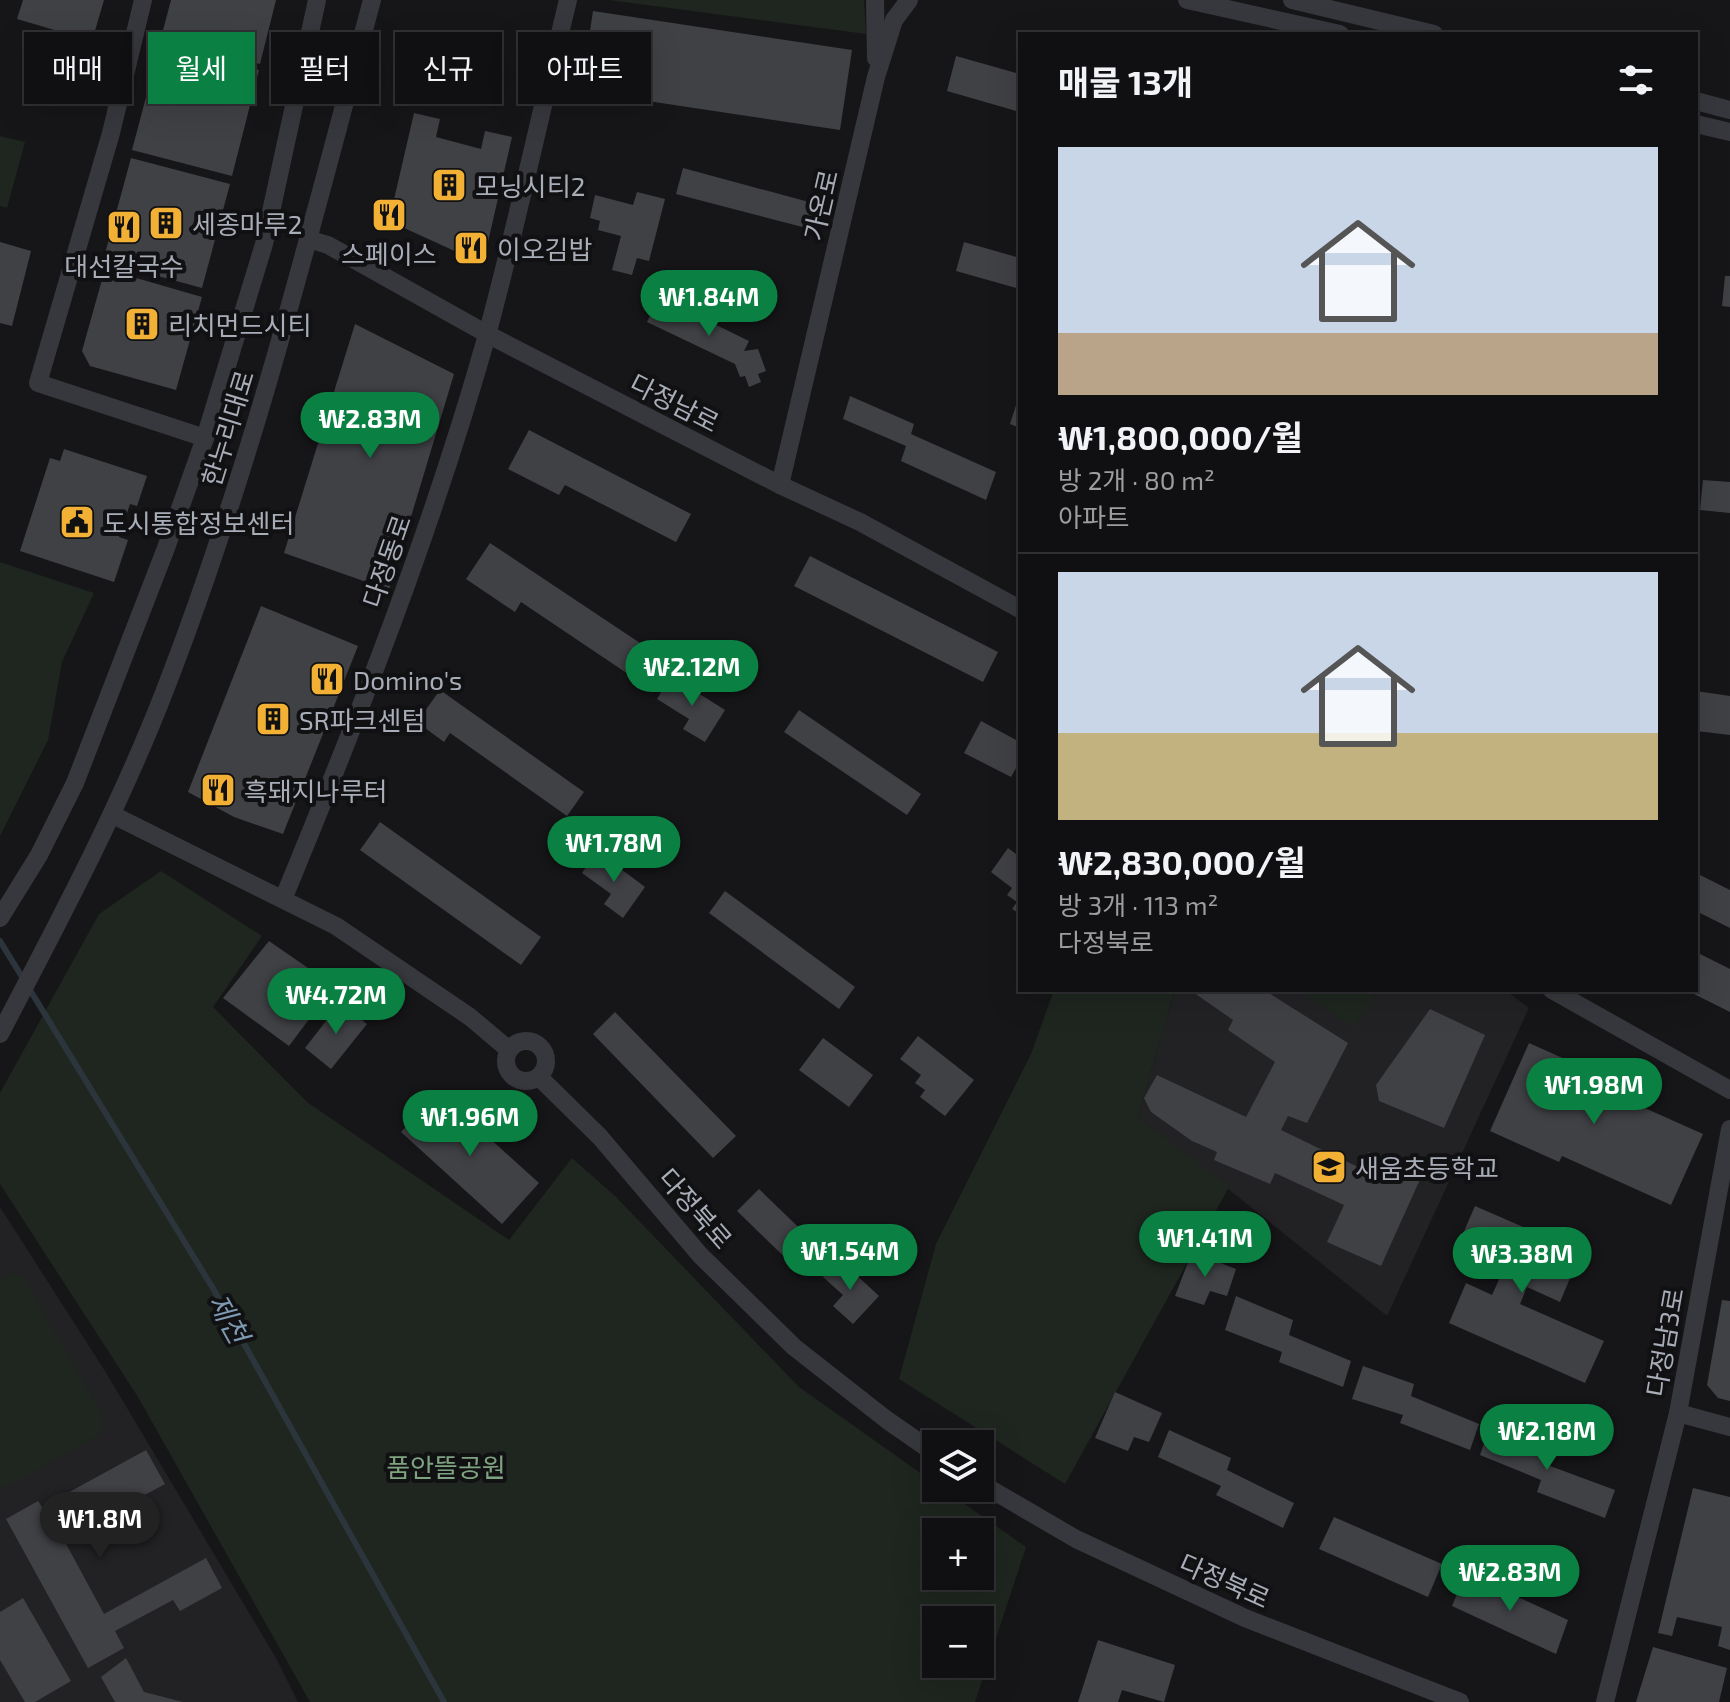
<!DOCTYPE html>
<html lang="ko">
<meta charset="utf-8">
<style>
:root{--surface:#101012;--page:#1e1e20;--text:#f1f3f6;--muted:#9c9d9f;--line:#303032;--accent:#0b8043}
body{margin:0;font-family:"Exo 2","Noto Sans KR",sans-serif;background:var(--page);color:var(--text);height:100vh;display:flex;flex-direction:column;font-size:30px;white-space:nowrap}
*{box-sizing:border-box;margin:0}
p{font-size:26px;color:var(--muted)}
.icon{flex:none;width:44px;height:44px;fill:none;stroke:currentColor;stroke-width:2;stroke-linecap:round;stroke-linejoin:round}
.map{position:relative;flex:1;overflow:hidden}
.panel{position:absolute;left:1018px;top:32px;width:680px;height:960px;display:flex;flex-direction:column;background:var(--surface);border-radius:0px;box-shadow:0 8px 32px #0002,0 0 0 2px var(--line)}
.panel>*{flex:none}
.hud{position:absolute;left:24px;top:32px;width:760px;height:72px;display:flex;gap:16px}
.buttons{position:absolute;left:922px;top:1430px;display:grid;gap:16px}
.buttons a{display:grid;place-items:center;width:72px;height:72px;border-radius:0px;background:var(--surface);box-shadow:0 8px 32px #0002,0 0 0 2px var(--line);font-size:40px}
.price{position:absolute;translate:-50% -68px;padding:0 18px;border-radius:28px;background:var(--accent);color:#fff;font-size:26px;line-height:52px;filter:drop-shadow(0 2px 4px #0008)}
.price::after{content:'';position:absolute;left:50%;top:48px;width:24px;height:18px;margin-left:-12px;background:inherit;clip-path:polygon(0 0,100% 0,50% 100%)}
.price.selected{background:#222;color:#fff}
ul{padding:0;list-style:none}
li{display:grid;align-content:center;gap:16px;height:424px;padding:0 40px}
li+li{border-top:2px solid var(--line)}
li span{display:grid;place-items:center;height:248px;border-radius:0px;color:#555}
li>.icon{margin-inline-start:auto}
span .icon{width:144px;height:144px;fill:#fffc;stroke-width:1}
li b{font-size:34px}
h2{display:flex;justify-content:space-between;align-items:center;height:96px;padding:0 40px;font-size:34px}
.tag{padding:0 28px;border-radius:0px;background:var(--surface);box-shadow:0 8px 32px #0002,0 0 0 2px var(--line);font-size:28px;line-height:72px}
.tag.selected{background:var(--accent);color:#fff}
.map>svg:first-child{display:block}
</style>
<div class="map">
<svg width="1730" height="1702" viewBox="0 0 1730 1702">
<rect width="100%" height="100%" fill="#161618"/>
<!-- built -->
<g fill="#222225">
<polygon points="1175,990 1505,990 1529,1008 1387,1316 1138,1117"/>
<polygon points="0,1207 105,1371 276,1658 298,1702 0,1702"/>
</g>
<!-- green -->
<g fill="#1e261f" fill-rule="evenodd">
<polygon points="608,0 864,0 866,34 609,0"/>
<polygon points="0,136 25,142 7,208 0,206"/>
<polygon points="0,562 94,593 62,662 48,740 0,836"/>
<path d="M161 871 262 936 213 1007 307 1102 509 1240 572 1158 615 1196 799 1387 936 1484V1488H942L1026 1547 975 1702H310L138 1397 0 1184V1093L99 914ZM980 1532V1576H936V1532ZM980 1620V1664H936V1620Z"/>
<polygon points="1054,990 1175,990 1138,1117 1229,1187 1065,1484 899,1379 936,1244 1031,1054"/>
<polygon points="1298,990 1378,990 1353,1027"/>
<polygon points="13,1273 24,1279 102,1414 102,1433 5,1488 0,1486 0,1280"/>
</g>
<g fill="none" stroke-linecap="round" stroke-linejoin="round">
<!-- stream -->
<polyline stroke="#2c353c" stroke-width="6" points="0,941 214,1290 444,1702"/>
</g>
<!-- building -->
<g fill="#404145">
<polygon points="23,0 104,0 92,41 17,19"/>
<polygon points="171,0 276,0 260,64 161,38"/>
<polygon points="593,11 852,50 840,130 581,91"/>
<polygon points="160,44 259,70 232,176 132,150"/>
<polygon points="956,56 1020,74 1020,112 947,91"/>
<polygon points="414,113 440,119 436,137 481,149 485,131 512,137 483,264 389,221"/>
<polygon points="131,158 230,184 202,288 103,261"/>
<polygon points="683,168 820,205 814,230 676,194"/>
<polygon points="637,192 665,199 649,261 637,258 632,275 612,270 621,236 598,230 600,221 590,218 595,195 633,205"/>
<polygon points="0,242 31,251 12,326 0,323"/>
<polygon points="964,242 1020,258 1020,289 956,271"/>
<polygon points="105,269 202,297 176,390 90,366 82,351"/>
<polygon points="1725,276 1730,276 1730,307 1722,306"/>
<polygon points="659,297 749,341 744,351 758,349 766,371 758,374 761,382 749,387 745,376 740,377 735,364 647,322"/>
<polygon points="355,324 454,374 389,590 284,553"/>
<polygon points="850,396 914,424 911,434 996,472 986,500 901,461 906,446 843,419"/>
<polygon points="1019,396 1020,396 1020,428 1010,424"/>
<polygon points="529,430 691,514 676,542 565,485 559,495 508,469"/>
<polygon points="64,449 147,476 137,506 130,504 119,537 128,540 114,582 20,551 50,458 60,461"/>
<polygon points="1703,480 1730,482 1730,513 1700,510"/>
<polygon points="490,543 646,647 628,674 521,602 515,612 466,579"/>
<polygon points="810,556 998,652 983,682 794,586"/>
<polygon points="261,606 358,646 283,834 234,817 188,792"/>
<polygon points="671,676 725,710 705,742 683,729 689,719 657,699"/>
<polygon points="440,690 584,792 567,816 450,733 444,742 417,722"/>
<polygon points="1696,691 1730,696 1730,735 1696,731"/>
<polygon points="799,710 921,794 907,815 784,732"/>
<polygon points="981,721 1020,742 1020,761 1011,777 964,753"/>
<polygon points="380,822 541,937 521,965 360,850"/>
<polygon points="1008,848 1020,857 1020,914 1012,909 1017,902 1007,895 1012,888 991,872"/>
<polygon points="597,851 645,887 623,918 604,904 611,894 582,873"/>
<polygon points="1696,873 1730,890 1730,928 1696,911"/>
<polygon points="725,891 855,987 839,1009 709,913"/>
<polygon points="269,941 334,986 289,1046 223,998"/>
<polygon points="1696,952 1730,969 1730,1012 1686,990 1696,990"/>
<polygon points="1190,990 1264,990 1348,1043 1307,1123 1288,1116 1281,1130 1360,1168 1368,1152 1422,1175 1381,1266 1327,1242 1344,1205 1275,1173 1270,1184 1214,1160 1217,1152 1192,1141 1151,1112 1144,1098 1157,1075 1246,1117 1275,1062 1228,1030 1233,1020"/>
<polygon points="340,1003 367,1024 331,1069 305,1048"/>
<polygon points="1430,1009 1485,1035 1444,1128 1379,1101 1376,1085"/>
<polygon points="615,1012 736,1136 713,1158 593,1034"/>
<polygon points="918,1036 974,1080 945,1116 920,1097 925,1090 915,1083 921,1075 900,1059"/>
<polygon points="823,1038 873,1075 849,1107 799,1070"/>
<polygon points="1529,1043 1605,1077 1600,1088 1703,1134 1671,1205 1562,1156 1559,1162 1490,1131"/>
<polygon points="438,1092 539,1183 502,1224 401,1132"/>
<polygon points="759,1189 822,1250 800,1272 737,1211"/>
<polygon points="1475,1206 1581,1252 1560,1302 1527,1287 1520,1304 1604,1341 1585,1383 1449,1323 1466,1283 1492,1295 1502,1273 1455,1252"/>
<polygon points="1192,1252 1236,1269 1227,1296 1210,1291 1204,1305 1175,1296"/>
<polygon points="839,1259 879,1296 853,1324 833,1306 843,1295 823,1277"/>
<polygon points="1236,1296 1293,1320 1289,1335 1351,1361 1343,1387 1279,1362 1282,1352 1225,1330"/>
<polygon points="1722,1300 1730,1301 1730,1401 1718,1398 1707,1385"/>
<polygon points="1363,1366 1414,1384 1411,1396 1479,1424 1470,1450 1400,1423 1403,1415 1352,1399"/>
<polygon points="1115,1392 1162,1413 1149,1442 1134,1437 1128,1451 1095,1438"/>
<polygon points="1490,1427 1556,1450 1550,1466 1615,1490 1605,1518 1537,1492 1541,1480 1480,1455"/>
<polygon points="1169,1430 1231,1458 1227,1470 1294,1503 1283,1528 1216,1495 1221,1486 1158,1457"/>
<polygon points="146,1450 165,1484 119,1509 114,1499 58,1529 104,1614 206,1558 222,1588 180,1611 173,1600 115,1631 124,1648 88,1668 6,1519 38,1501 42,1507"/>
<polygon points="1693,1488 1730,1497 1730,1650 1718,1646 1722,1627 1677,1617 1672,1636 1658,1633"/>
<polygon points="1334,1517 1442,1564 1428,1597 1319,1549"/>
<polygon points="1466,1573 1568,1620 1556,1654 1452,1606"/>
<polygon points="23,1598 71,1681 35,1702 25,1702 0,1660 0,1612"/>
<polygon points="1098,1640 1175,1665 1164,1702 1122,1690 1118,1702 1078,1702"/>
<polygon points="1653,1647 1727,1668 1719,1702 1636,1702"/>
<polygon points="126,1658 144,1692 183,1702 115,1702 101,1677"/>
</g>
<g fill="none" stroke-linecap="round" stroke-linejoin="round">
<!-- minor -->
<g stroke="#37383d" stroke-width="18">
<polyline points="143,0 111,133 38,383 205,438"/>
<polyline points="875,0 876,58"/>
<polyline points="1187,0 1340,34"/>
<polyline points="1292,0 1434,34"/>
<polyline points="1696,101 1730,110"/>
<polyline points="1696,124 1730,132"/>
<polyline points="308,239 328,245 487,334 780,485 860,522 1020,609"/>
<polyline points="780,485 876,77 894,20 909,0"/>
<polyline points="113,815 336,926 470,1017 509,1050"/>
<path d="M284 897C360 713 433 527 487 335 517 224 541 111 568 0"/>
<polyline points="0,918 39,855 75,783 166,548 205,438 264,244 317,0"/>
<polyline points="1552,990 1730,1090"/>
<path d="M0 1034C59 921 119 809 165 690 252 466 310 232 372 0"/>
<circle cx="526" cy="1061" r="20"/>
<polyline points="539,1077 600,1137 700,1255 794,1347 887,1420 936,1454"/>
<polyline points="1678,1413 1730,1427"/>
<polyline points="980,1483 1076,1539 1245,1618 1460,1702"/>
<polyline points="1605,1702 1678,1413 1730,1129"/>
</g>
</g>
<!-- icons -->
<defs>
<g id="building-square" transform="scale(1.8)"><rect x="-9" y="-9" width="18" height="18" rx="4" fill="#f2b134" stroke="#111113"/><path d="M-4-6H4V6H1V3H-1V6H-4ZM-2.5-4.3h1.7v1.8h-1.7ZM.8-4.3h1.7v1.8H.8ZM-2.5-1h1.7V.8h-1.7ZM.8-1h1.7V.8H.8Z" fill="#111"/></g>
<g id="restaurant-square" transform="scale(1.8)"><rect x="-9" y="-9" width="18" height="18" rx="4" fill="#f2b134" stroke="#111113"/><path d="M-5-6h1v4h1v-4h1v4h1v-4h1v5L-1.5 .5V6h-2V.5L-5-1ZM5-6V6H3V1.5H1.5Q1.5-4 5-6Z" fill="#111"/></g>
<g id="civic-square" transform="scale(1.8)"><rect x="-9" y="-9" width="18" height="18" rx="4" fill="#f2b134" stroke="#111113"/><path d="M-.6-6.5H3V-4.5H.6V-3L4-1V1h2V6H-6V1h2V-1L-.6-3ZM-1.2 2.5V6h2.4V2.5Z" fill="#111"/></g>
<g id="school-square" transform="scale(1.8)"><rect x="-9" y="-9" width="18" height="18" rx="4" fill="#f2b134" stroke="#111113"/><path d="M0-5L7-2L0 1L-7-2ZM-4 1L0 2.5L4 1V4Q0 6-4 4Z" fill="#111"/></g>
</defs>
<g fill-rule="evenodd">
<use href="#building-square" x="449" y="185"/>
<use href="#restaurant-square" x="389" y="215"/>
<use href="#building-square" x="166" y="223"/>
<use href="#restaurant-square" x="124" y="227"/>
<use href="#restaurant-square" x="471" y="248"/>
<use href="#building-square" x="142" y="324"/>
<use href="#civic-square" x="77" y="522"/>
<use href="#restaurant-square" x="327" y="679"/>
<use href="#building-square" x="273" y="719"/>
<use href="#restaurant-square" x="218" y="790"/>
<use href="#school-square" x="1329" y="1167"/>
</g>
<g text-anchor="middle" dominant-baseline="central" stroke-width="8" stroke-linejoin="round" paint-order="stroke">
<!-- poi labels -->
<g font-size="26" fill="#a8adb8" stroke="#111113" text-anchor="start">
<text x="475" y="185">모닝시티2</text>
<text x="192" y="223">세종마루2</text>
<text x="497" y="248">이오김밥</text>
<text x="389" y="253" text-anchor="middle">스페이스</text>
<text x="124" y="265" text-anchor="middle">대선칼국수</text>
<text x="168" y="324">리치먼드시티</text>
<text x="103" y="522">도시통합정보센터</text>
<text x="353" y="679">Domino's</text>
<text x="299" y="719">SR파크센텀</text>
<text x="244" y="790">흑돼지나루터</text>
<text x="1355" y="1167">새움초등학교</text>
</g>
<!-- street labels -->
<g font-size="26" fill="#a8adb8" stroke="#111113">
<text transform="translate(820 205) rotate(-77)">가온로</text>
<text transform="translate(675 402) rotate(27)">다정남로</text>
<text transform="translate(227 428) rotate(-73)">한누리대로</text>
<text transform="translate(386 561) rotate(-71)">다정동로</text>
<text transform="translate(696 1208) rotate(49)">다정북로</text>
<text transform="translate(1664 1342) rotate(-80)">다정남3로</text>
<text transform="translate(1225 1580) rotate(24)">다정북로</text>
</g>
<!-- park labels -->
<g font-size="26" fill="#7fa381" stroke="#111113">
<text x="446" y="1466">품안뜰공원</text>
</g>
<!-- water labels -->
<g font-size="28" font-style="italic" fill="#7f9bb3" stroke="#111113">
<text transform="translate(229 1318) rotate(61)">제천</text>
</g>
</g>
</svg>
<div class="buttons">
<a><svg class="icon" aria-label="layers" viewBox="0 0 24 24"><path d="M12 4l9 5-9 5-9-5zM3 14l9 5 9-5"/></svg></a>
<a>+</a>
<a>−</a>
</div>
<b class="price" style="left:709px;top:338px">₩1.84M</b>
<b class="price" style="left:370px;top:460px">₩2.83M</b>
<b class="price" style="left:692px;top:708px">₩2.12M</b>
<b class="price" style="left:614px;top:884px">₩1.78M</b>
<b class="price" style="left:336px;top:1036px">₩4.72M</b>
<b class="price" style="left:1594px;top:1126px">₩1.98M</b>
<b class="price" style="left:470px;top:1158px">₩1.96M</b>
<b class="price" style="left:1205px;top:1279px">₩1.41M</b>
<b class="price" style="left:850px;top:1292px">₩1.54M</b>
<b class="price" style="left:1522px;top:1295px">₩3.38M</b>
<b class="price" style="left:1547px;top:1472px">₩2.18M</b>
<b class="price selected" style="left:100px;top:1560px">₩1.8M</b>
<b class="price" style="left:1510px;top:1613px">₩2.83M</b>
<div class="hud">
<a class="tag">매매</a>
<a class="tag selected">월세</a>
<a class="tag">필터</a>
<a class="tag">신규</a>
<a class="tag">아파트</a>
</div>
<section class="panel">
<h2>매물 13개<svg class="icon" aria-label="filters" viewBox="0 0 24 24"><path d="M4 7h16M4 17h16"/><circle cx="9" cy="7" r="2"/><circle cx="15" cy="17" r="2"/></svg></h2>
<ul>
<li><span style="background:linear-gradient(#c9d6e8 75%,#b9a48a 0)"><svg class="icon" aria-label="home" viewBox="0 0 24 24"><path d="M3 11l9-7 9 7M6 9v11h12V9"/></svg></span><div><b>₩1,800,000/월</b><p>방 2개 · 80 m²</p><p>아파트</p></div></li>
<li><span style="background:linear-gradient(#c9d6e8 65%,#c2b280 0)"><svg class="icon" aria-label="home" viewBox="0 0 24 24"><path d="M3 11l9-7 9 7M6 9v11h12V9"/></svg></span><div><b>₩2,830,000/월</b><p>방 3개 · 113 m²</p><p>다정북로</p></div></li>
</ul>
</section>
</div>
